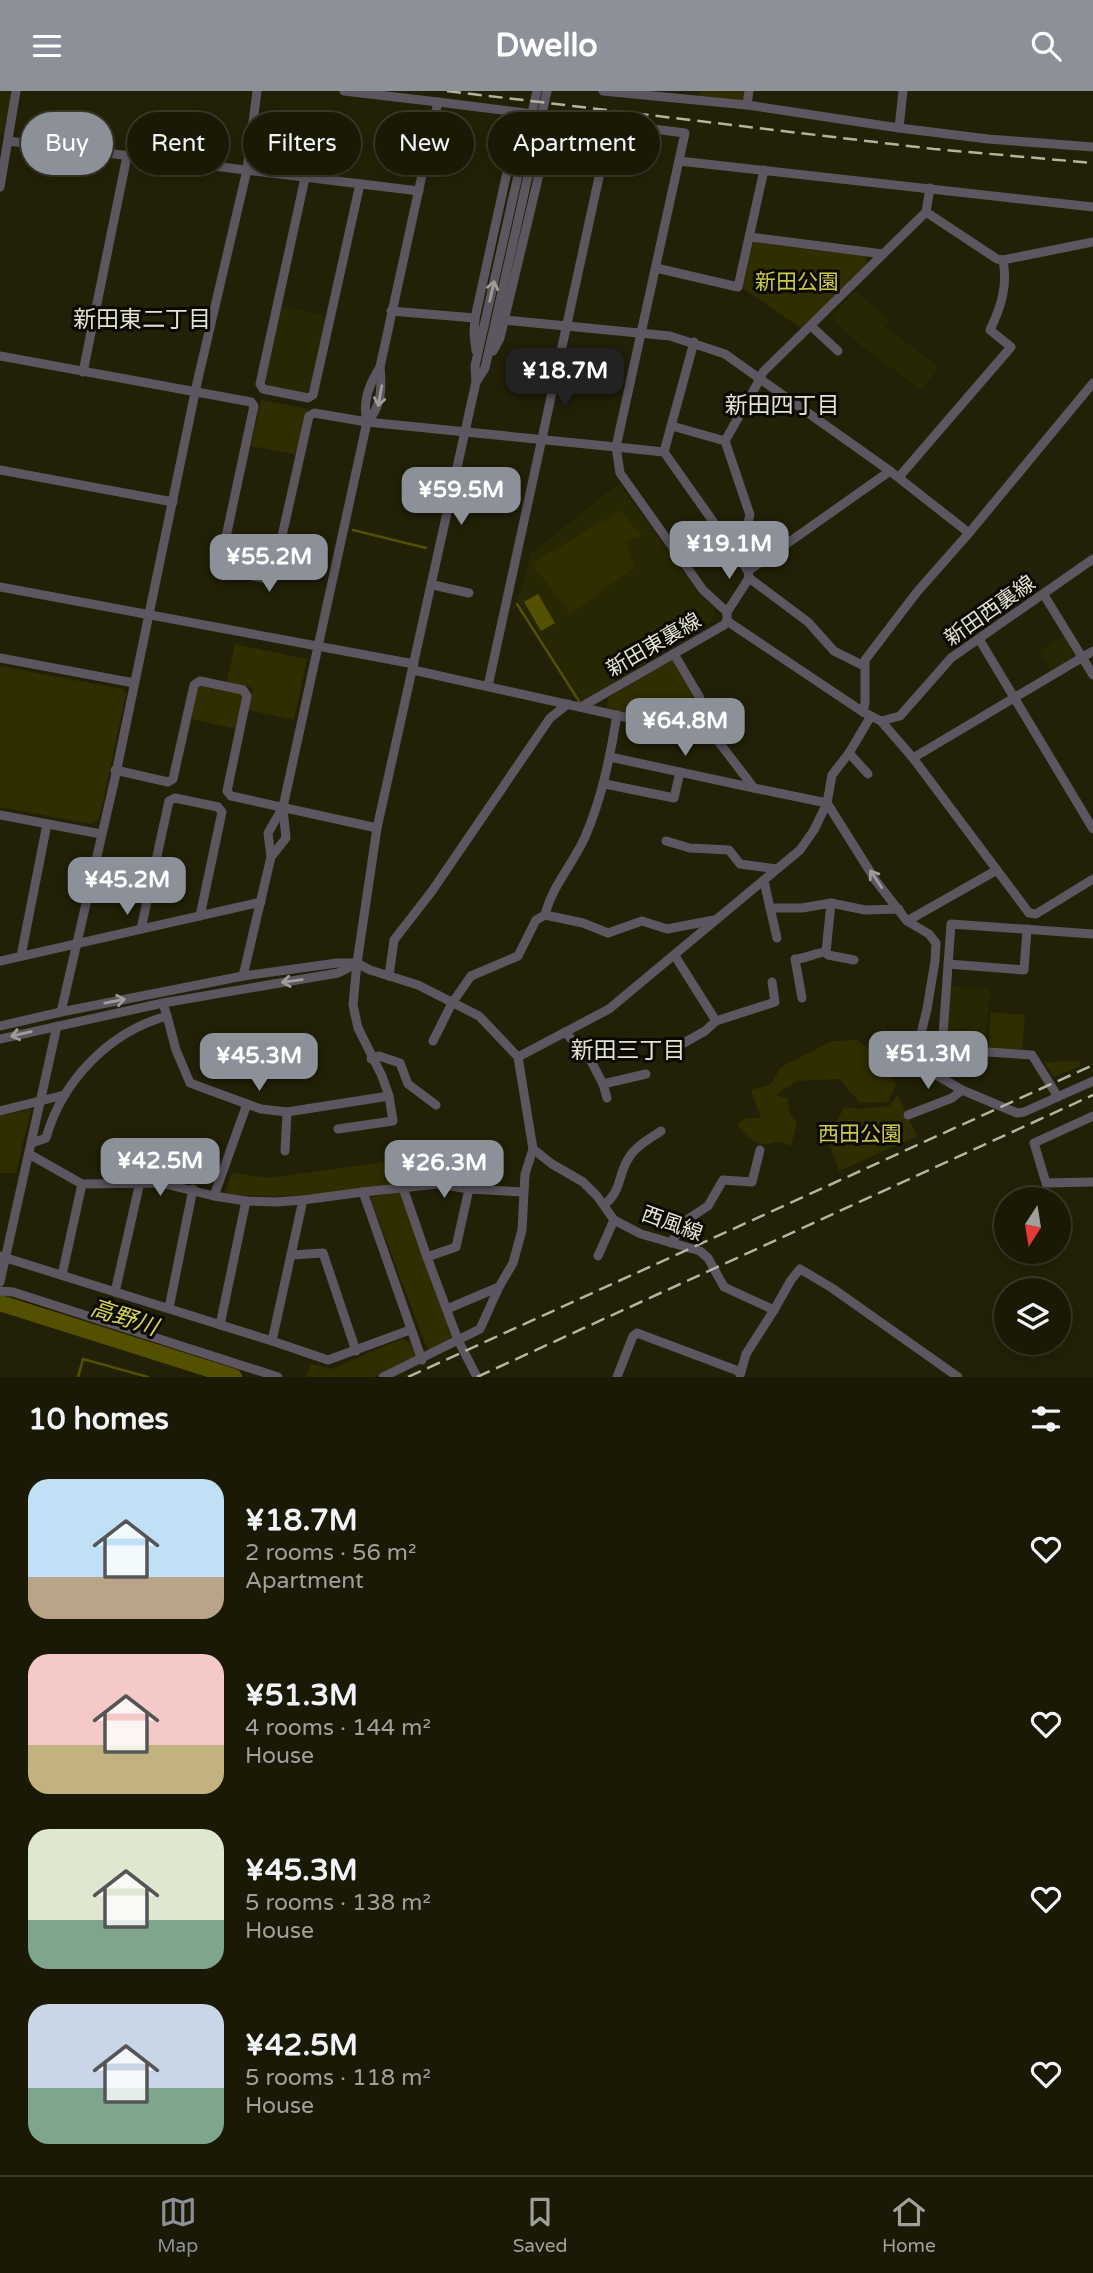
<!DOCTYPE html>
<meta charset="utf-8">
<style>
:root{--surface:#1a1905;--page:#23220f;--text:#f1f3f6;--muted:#9fa09a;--line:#383827;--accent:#8c9099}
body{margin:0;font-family:"Varela Round","Noto Sans JP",sans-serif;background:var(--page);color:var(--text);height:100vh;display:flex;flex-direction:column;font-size:26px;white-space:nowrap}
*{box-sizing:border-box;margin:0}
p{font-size:23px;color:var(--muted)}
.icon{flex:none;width:38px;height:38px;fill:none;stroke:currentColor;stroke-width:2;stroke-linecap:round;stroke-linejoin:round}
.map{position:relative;height:1286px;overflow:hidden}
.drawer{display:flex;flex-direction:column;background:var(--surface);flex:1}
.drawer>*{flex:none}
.guide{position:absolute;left:21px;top:21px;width:700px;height:63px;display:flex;gap:14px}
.needle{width:46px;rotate:192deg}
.tools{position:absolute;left:994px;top:1096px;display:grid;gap:14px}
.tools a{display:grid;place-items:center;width:77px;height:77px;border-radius:50%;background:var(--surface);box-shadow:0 4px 10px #0003,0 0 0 2px var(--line);font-size:35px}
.price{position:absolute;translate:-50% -60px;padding:0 16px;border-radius:14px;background:var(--accent);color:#fff;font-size:23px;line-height:46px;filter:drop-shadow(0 2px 4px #0008)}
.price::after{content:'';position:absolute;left:50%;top:42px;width:21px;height:16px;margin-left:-10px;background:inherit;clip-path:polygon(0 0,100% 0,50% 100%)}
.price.current{background:#222;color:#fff}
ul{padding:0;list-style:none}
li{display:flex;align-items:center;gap:21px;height:175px;padding:0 28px}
li span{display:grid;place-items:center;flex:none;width:196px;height:140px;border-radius:21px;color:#555}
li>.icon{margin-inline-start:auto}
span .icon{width:84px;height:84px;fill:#fffc;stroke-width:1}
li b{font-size:30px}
h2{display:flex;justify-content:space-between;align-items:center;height:84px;padding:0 28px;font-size:30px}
.chip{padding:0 24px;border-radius:32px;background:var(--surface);box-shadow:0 4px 10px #0003,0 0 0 2px var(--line);font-size:24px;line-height:63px}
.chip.current{background:var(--accent);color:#fff}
header{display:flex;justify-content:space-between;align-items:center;height:91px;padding:0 28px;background:var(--accent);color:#fff;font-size:32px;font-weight:700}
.dock{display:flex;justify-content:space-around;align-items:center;height:98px;border-top:2px solid var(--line);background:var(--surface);font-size:19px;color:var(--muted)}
.dock a{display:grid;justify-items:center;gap:4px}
.dock .current{color:var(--accent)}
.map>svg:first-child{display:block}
</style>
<header><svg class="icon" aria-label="menu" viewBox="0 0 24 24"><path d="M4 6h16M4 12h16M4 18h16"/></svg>Dwello<svg class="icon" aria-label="search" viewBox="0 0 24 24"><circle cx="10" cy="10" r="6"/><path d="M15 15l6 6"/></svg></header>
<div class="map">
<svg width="1093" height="1286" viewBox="0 0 1093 1286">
<rect width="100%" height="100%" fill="#222107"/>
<!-- built -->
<g fill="#282703">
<polygon points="0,0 11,0 5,44 0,43"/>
<polygon points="855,200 890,230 885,236 939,276 922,299 864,257 831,226"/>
<polygon points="281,215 327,225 311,298 305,303 269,295 265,289"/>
<polygon points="619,392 701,506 716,517 712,530 583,611 518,509 531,463"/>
<polygon points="1064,544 1076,564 1051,581 1039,560"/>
<polygon points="949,895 990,898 985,959 948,956 944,950"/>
</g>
<!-- green -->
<g fill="#2f2e00">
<polygon points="700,0 745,0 744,10 699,5"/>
<polygon points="753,151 865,165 868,175 802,238 743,197"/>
<polygon points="261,309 308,318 298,364 251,355"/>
<polygon points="620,419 641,445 625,451 635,477 570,522 532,473"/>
<polygon points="235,553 307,568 294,629 248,619 253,597 227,591"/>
<polygon points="673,568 699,608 692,636 607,617 608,607"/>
<polygon points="0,575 122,598 126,603 99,728 91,733 0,716"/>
<polygon points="201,595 239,601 244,607 237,638 191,628 197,599"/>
<polygon points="991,921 1025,924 1022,962 988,959"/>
<path d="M857 949 880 967 896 994 888 1011 860 1012 839 988 797 990 776 1004 788 1008 790 1024 797 1031 791 1055C775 1047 775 1055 761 1053 751 1051 743 1041 737 1034L744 1027H761L751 999 770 994 781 976 832 950Z"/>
<polygon points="1079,970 1080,975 1054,986 1044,971"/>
<polygon points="898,1004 917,1045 839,1080 828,1050 844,1016 861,1018 889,1015"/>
<polygon points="31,1018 16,1082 0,1082 0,1025"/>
<path d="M405 1068V1074L427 1071 430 1078 450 1077V1085C376 1095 300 1112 225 1102L232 1082 269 1087Z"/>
<polygon points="400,1101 452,1247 428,1260 370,1106"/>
<polygon points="401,1248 410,1251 416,1265 412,1269 375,1286 306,1286 311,1273 332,1278"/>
</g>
<!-- water -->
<polygon fill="#535100" points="538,503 555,532 541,540 524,511"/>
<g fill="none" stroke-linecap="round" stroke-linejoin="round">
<!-- stream -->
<g stroke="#535100" stroke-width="2.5">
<polyline points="353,439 426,457"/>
<polyline points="517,513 579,610"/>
<polyline points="78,1286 83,1268 148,1286"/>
</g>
<!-- river -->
<polyline stroke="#535100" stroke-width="16" points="0,1212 234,1286"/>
<!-- minor -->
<g stroke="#5d5660" stroke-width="9">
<path d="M344 0 438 11 380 276C382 297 382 315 367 331"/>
<polyline points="603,0 747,14 899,37 988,48 1093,56"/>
<polyline points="438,11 685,42 616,356 664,361 748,480"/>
<polyline points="747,14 749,0"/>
<polyline points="899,37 903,0"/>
<polyline points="8,50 419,100"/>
<polyline points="679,70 1093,116"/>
<polyline points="305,87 260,293 263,298 308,307 313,304 360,93"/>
<polyline points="0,96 16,0"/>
<polyline points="926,121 997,168 1003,169"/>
<polyline points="750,146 883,163"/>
<polyline points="656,177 738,196 764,79"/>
<polyline points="391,220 475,227"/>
<polyline points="504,229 670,245 725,263 890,380 969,442"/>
<polyline points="811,235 838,260"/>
<polyline points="476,260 474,243 475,227 520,22"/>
<polyline points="493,260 500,247 553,25"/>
<polyline points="0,265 251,311 254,315 220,474 223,479 267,488 273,485 309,325 314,322 367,331 616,356 620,382 703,499 727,521"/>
<polyline points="83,281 127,65"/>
<polyline points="476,291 485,277 547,0"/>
<polyline points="672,335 725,350"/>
<polyline points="664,361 694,251"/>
<polyline points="0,379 173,411"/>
<path d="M899 386 1011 256 990 239C1001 216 1008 195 1003 169L1093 151"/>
<polyline points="728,451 747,434 750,424 725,350 760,288 763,281 926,121 930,97"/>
<polyline points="749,487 808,531 834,560 864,575"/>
<polyline points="433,494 469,502"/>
<polyline points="0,496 414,573"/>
<polyline points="1044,504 1093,584"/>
<polyline points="727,530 863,621 881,630 913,667 1029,822 1036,823 1093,788"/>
<polyline points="979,548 1093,738"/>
<polyline points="674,563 700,607 693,641"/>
<polyline points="0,567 134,592"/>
<polyline points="413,579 710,645 718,650 754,697 827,712 832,684 849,662 871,625"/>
<polyline points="488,595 611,31"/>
<polyline points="581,616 724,534 727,530 727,521 749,487 748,480 890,380"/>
<polyline points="863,621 865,612 865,569 917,501 969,442 1093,292"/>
<polyline points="881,630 900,625 951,567 1093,468"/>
<polyline points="849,662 868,683"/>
<polyline points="610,666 754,697"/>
<polyline points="913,667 1093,560"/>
<polyline points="115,679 168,691 173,688 194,594 200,590 243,599 247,605 227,700 231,705 377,737"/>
<polyline points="605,693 674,707 680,681"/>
<polyline points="0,724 101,743"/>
<polyline points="666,750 690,757 729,759 740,773 777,778"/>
<polyline points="271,766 286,747 283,718"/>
<polyline points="764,790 770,817 802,817 831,812 865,819 899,818"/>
<polyline points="831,812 826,861 828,864 854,869"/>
<polyline points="770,817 777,847"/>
<polyline points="545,824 583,832 608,842 642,830 667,838 714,829"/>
<polyline points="907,830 997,779"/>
<polyline points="141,838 169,710 175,707 218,716 222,721 200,825"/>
<polyline points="21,865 47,733"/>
<polyline points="675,865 716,930 705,940 682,953"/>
<polyline points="0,870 261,811"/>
<polyline points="948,873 1024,879 1027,838"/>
<path d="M243 885 271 766 268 742 283 716 367 331C362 310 369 294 380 276"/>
<polyline points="389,885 394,849 432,800 550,627 568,613"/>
<path d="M802 907 795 868C806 868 814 862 826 861"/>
<polyline points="61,921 115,687 197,292 247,79 257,0"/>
<polyline points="167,925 176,959 190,992 247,1013"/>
<polyline points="716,930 775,911 772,891"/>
<polyline points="0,935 61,921 243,885 337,872 357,872 370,879 418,894 479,925 518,966 533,1058 525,1083 522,1139 513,1172 499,1196 480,1238 458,1249 477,1286"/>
<polyline points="565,941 591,970 603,993 646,983"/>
<polyline points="0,948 163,912 338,882 356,873"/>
<path d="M433 950 452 912 471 885 518 865 536 829 545 824C552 795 573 773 585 746 602 707 610 666 617 624"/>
<polyline points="518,966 609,918 800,759 814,739 827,712 876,790 907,830 929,843 936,852 935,870 927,918 916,963 917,968 921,975 962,999 1017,1022 1024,1021 1093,990"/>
<polyline points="371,968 379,965 400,972 408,993 436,1014"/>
<polyline points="603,993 607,1007"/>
<polyline points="1058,1006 1032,964 942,958 951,833 1093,843"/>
<polyline points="0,1020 64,1004"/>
<polyline points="908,1024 952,1007 962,999"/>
<polyline points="1093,1025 1034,1052 1046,1092 1093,1091"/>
<polyline points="338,1038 393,1030 389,1005 382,985 358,937 353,914 357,872 377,737 476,291 475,275 537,0"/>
<path d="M32 1052 46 1047C62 990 109 941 167 925L163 912"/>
<polyline points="533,1058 552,1073 583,1091 597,1105 614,1129 641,1143 700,1160 708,1167 724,1196 774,1219 791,1189 800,1178 832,1197 958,1286"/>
<polyline points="285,1060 287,1021"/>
<polyline points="29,1063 82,1093 161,1092 214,1105 246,1110 275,1111 303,1109"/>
<polyline points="403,1097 427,1166"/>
<polyline points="363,1101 438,1093 469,1098 523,1101"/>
<polyline points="214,1105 247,1013 261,1018 287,1021 389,1005"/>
<path d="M604 1114C623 1099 617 1083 630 1065 636 1055 651 1047 661 1040"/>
<polyline points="671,1152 685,1130 708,1115 723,1089 752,1091 760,1059"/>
<polyline points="291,1164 323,1162 356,1260"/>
<polyline points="0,1165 272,1250"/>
<polyline points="598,1165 614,1129"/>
<polyline points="62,1184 82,1093"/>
<polyline points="0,1191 57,935"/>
<polyline points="0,1200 13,1201 278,1286"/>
<polyline points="115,1201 140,1091"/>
<polyline points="169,1217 193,1098"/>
<polyline points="447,1218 499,1196"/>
<polyline points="220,1234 246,1110"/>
<polyline points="410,1239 328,1269 272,1250 303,1109 363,1101 422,1269"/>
<polyline points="740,1284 746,1263 774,1219"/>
<polyline points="383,1286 458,1249 427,1166 456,1156 469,1098"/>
<polyline points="617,1286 633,1245 637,1242 741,1281"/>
</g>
<!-- rail -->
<g stroke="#b4b4a2" stroke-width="2.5" stroke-dasharray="14 7" stroke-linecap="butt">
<polyline points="447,0 934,58 1093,72"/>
<polyline points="408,1286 1093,974"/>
<polyline points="477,1286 1093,1004"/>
</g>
</g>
<!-- one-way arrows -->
<defs><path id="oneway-shaft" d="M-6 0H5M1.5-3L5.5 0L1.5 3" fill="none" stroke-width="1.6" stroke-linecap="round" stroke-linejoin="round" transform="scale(1.75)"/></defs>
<g stroke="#a09c9a">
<use href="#oneway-shaft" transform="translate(492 200) rotate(-77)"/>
<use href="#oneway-shaft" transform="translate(380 305) rotate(100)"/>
<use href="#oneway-shaft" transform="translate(876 788) rotate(-124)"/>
<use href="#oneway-shaft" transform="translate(292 890) rotate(172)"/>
<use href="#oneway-shaft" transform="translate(115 910) rotate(-11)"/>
<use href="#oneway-shaft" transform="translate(21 943) rotate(167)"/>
</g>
<g text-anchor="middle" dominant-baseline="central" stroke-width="6" stroke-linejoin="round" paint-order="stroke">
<!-- park labels -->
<g font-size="21" fill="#ccc94b" stroke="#0b0a02">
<text x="797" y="191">新田公園</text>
<text x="860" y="1043">西田公園</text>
</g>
<!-- street labels -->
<g font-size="21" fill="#e3e3d3" stroke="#0b0a02">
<text transform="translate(990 520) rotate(-35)">新田西裏線</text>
<text transform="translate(654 554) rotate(-30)">新田東裏線</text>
<text transform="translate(672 1133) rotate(20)">西風線</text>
</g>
<!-- neighbourhood labels -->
<g font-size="23" fill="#e3e3d3" stroke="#0b0a02">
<text x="142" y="229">新田東二丁目</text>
<text x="782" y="315">新田四丁目</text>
<text x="628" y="960">新田三丁目</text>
</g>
<!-- water labels -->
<g font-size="23" font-style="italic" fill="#d8d558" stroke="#0b0a02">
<text transform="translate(124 1227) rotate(18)">高野川</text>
</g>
</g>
</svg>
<div class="tools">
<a><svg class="needle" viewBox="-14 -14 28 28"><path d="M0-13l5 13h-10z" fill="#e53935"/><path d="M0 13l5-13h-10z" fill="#9fa09a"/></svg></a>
<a><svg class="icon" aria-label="layers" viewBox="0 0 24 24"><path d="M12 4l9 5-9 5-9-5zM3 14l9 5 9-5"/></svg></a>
</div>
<b class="price current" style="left:565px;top:317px">¥18.7M</b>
<b class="price" style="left:461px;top:436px">¥59.5M</b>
<b class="price" style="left:729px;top:490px">¥19.1M</b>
<b class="price" style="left:269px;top:503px">¥55.2M</b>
<b class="price" style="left:685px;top:667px">¥64.8M</b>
<b class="price" style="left:127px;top:826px">¥45.2M</b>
<b class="price" style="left:928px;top:1000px">¥51.3M</b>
<b class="price" style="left:259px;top:1002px">¥45.3M</b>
<b class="price" style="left:160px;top:1107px">¥42.5M</b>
<b class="price" style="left:444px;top:1109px">¥26.3M</b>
<div class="guide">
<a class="chip current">Buy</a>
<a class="chip">Rent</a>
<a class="chip">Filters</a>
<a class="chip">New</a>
<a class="chip">Apartment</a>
</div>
</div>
<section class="drawer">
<h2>10 homes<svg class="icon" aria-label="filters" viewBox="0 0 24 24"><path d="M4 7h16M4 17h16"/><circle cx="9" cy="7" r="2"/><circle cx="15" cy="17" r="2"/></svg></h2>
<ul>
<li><span style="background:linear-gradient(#bfe0f5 70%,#b9a48a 0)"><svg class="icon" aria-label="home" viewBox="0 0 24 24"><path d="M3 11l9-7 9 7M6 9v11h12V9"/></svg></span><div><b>¥18.7M</b><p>2 rooms · 56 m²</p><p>Apartment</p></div><svg class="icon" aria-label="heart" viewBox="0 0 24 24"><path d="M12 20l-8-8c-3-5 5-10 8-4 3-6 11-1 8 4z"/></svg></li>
<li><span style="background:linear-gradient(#f6c9c9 65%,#c2b280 0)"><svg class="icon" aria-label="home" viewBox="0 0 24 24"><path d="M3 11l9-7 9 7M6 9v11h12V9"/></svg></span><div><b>¥51.3M</b><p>4 rooms · 144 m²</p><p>House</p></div><svg class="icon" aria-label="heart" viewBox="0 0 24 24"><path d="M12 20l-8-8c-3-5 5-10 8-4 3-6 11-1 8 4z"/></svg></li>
<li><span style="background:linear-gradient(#dfe7d0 65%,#7fa58c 0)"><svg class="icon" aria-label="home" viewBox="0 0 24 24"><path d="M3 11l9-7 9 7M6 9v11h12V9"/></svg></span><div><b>¥45.3M</b><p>5 rooms · 138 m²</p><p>House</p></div><svg class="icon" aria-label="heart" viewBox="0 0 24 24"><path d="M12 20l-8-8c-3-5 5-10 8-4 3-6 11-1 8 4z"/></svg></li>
<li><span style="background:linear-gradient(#c9d6e8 60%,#7fa58c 0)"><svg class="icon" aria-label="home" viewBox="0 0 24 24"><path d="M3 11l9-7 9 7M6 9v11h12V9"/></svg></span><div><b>¥42.5M</b><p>5 rooms · 118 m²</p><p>House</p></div><svg class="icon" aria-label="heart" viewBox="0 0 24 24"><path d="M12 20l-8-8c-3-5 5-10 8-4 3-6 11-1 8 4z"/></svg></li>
</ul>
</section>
<nav class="dock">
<a class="current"><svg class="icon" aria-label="map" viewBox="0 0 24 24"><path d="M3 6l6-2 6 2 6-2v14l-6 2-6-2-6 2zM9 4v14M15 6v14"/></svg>Map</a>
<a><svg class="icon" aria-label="saved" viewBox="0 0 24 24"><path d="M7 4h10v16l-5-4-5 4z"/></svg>Saved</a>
<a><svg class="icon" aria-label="home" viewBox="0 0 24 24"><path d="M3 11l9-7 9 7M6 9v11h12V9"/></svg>Home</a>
</nav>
